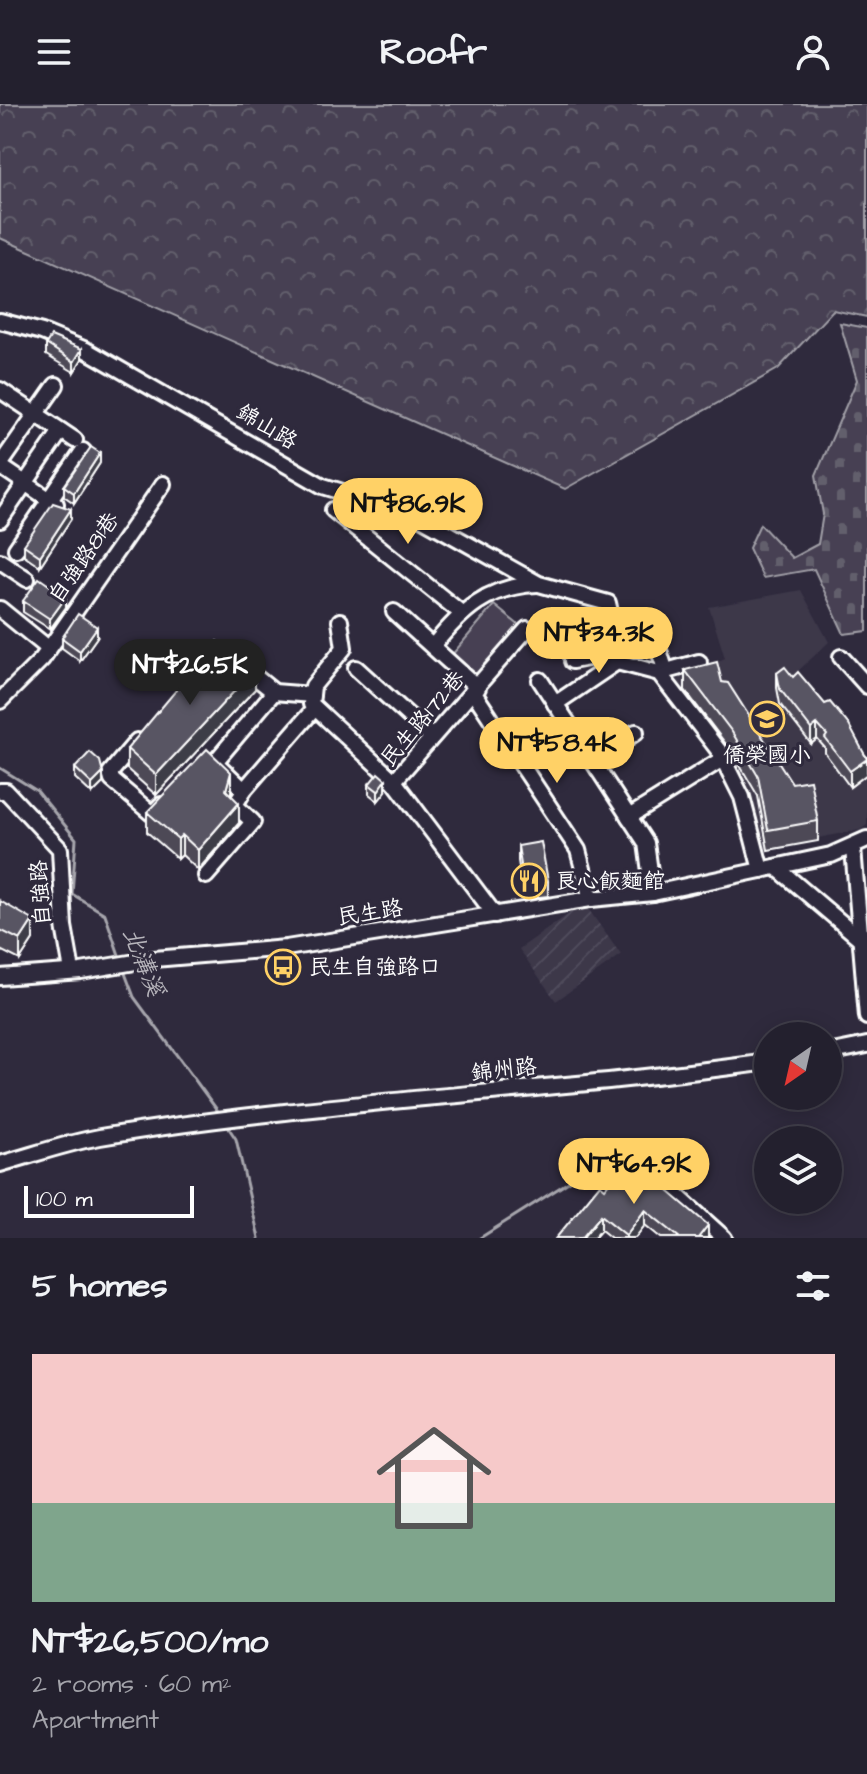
<!DOCTYPE html>
<meta charset="utf-8">
<style>
:root{--surface:#23202e;--page:#2f2d3a;--text:#f1f3f6;--muted:#a3a3aa;--line:#403e4a;--accent:#ffd166}
body{margin:0;font-family:"Architects Daughter","LXGW WenKai TC",sans-serif;background:var(--page);color:var(--text);height:100vh;display:flex;flex-direction:column;font-size:30px;white-space:nowrap}
*{box-sizing:border-box;margin:0}
p{font-size:26px;color:var(--muted)}
.icon{flex:none;width:44px;height:44px;fill:none;stroke:currentColor;stroke-width:2;stroke-linecap:round;stroke-linejoin:round}
.map{position:relative;height:1134px;overflow:hidden}
.sheet{display:flex;flex-direction:column;background:var(--surface);flex:1}
.sheet>*{flex:none}
.needle{width:52px;rotate:214deg}
.buttons{position:absolute;left:754px;top:918px;display:grid;gap:16px}
.buttons a{display:grid;place-items:center;width:88px;height:88px;border-radius:50%;background:var(--surface);box-shadow:0 4px 20px #0003,0 0 0 2px var(--line);font-size:40px}
.scale{position:absolute;left:24px;bottom:20px;width:170px;box-sizing:border-box;padding-left:8px;border:4px solid #fff;border-top:0;font-size:22px;line-height:28px;white-space:nowrap;color:#fff;-webkit-text-stroke:6px #2f2a3d;paint-order:stroke}
.price{position:absolute;translate:-50% -68px;padding:0 18px;border-radius:28px;background:var(--accent);color:#111;font-size:26px;line-height:52px;filter:drop-shadow(0 2px 4px #0008)}
.price::after{content:'';position:absolute;left:50%;top:48px;width:24px;height:18px;margin-left:-12px;background:inherit;clip-path:polygon(0 0,100% 0,50% 100%)}
.price.active{background:#222;color:#fff}
ul{padding:0;list-style:none}
li{display:grid;align-content:center;gap:16px;height:424px;padding:0 32px}
li span{display:grid;place-items:center;height:248px;border-radius:0px;color:#555}
li>.icon{margin-inline-start:auto}
span .icon{width:144px;height:144px;fill:#fffc;stroke-width:1}
li b{font-size:34px}
h2{display:flex;justify-content:space-between;align-items:center;height:96px;padding:0 32px;font-size:34px}
header{display:flex;justify-content:space-between;align-items:center;height:104px;padding:0 32px;background:var(--surface);font-size:36px;font-weight:700}
.map>svg:first-child{display:block}
</style>
<header><svg class="icon" aria-label="menu" viewBox="0 0 24 24"><path d="M4 6h16M4 12h16M4 18h16"/></svg>Roofr<svg class="icon" aria-label="person" viewBox="0 0 24 24"><circle cx="12" cy="8" r="4"/><path d="M4 21q1-7 8-7t8 7"/></svg></header>
<div class="map">
<svg width="867" height="1134" viewBox="0 0 867 1134">
<defs>
<pattern id="industrial-furrows" width="10" height="10" patternUnits="userSpaceOnUse" patternTransform="scale(2)"><rect width="10" height="10" fill="#3c3749"/><path d="M-1 1l2-2M0 10L10 0M9 11l2-2" fill="none" stroke="#504b5b"/></pattern>
<pattern id="forest-crowns" width="20" height="18" patternUnits="userSpaceOnUse" patternTransform="scale(2)"><rect width="20" height="18" fill="#464152"/><path d="M2 6a3 3 0 1 1 6 0M12 15a3 3 0 1 1 6 0" fill="none" stroke="#625e6c"/></pattern>
<pattern id="cemetery-stones" width="16" height="16" patternUnits="userSpaceOnUse" patternTransform="scale(2)"><rect width="16" height="16" fill="#464152"/><path d="M2 7V4a2 2 0 0 1 4 0v3zM10 15v-3a2 2 0 0 1 4 0v3z" fill="#625e6c"/></pattern>
</defs>
<rect width="100%" height="100%" fill="#2f2a3d"/>
<filter id="ink" filterUnits="userSpaceOnUse"><feTurbulence type="fractalNoise" baseFrequency=".0125" numOctaves="2"/><feDisplacementMap in="SourceGraphic" scale="16" xChannelSelector="R" yChannelSelector="G"/><feConvolveMatrix kernelMatrix="1 2 1 2 8 2 1 2 1" color-interpolation-filters="sRGB"/></filter>
<g filter="url(#ink)">
<!-- built -->
<polygon fill="#3c3749" points="801,486 829,538 795,570 867,659 867,721 860,726 766,744 756,729 731,653 674,577 725,554 709,503"/>
<!-- industrial -->
<polygon fill="url(#industrial-furrows)" points="584,799 621,851 556,897 519,845"/>
<!-- green -->
<polygon fill="#464152" stroke="#a2a0a8" stroke-width="2" points="494,501 521,523 477,574 451,552"/>
<!-- forest -->
<polygon fill="url(#forest-crowns)" stroke="#a2a0a8" stroke-width="2" points="0,0 867,0 867,213 833,206 778,265 565,385 0,134"/>
<!-- cemetery -->
<polygon fill="url(#cemetery-stones)" stroke="#a2a0a8" stroke-width="2" points="840,219 867,224 867,527 844,530 814,465 763,474 749,444 760,420 792,454 818,440 823,410 816,371 857,276"/>
<g fill="none" stroke-linecap="round" stroke-linejoin="round">
<!-- stream -->
<g stroke="#a7a6ad" stroke-width="3">
<polyline points="0,664 37,687 76,735 72,790 105,810 121,857"/>
<polyline points="123,864 134,893 220,1010"/>
<polyline points="226,1020 236,1035 259,1134"/>
<polyline points="480,1134 597,1060"/>
</g>
<!-- minor casing -->
<g stroke="#fff" stroke-width="20">
<g id="minor">
<polyline points="0,217 42,228 86,246 323,382 412,409 539,480 608,499 619,548 617,558 659,569 719,647 742,693 761,766"/>
<polyline points="0,286 75,336"/>
<polyline points="0,361 56,281"/>
<polyline points="0,362 56,400"/>
<polyline points="333,406 460,508"/>
<polyline points="0,416 61,327"/>
<polyline points="16,445 83,347"/>
<polyline points="0,457 27,475"/>
<polyline points="0,505 48,544"/>
<polyline points="394,508 478,584"/>
<polyline points="340,517 344,544 313,582 311,600 394,677"/>
<polyline points="652,525 665,565"/>
<path d="M433 542C462 506 488 482 537 480"/>
<polyline points="841,553 867,582"/>
<polyline points="572,557 619,548"/>
<polyline points="242,562 274,588 312,591"/>
<polyline points="356,564 432,633"/>
<polyline points="659,569 699,558"/>
<polyline points="540,576 646,739 653,789"/>
<polyline points="474,589 578,746 591,795"/>
<polyline points="0,597 42,555 163,380"/>
<polyline points="555,600 617,558"/>
<polyline points="137,637 110,669 112,676 152,710 161,701"/>
<polyline points="215,658 274,588"/>
<polyline points="593,658 636,628"/>
<polyline points="217,660 244,686 314,605"/>
<polyline points="0,687 6,687 60,745 64,822 72,867"/>
<polyline points="629,713 724,654"/>
<polyline points="853,744 867,913"/>
<polyline points="776,763 864,838"/>
<polyline points="206,772 253,718 235,701 244,686"/>
<polyline points="495,811 394,677 527,525"/>
<polyline points="0,873 81,867 154,855 286,844 591,795 653,789 831,751 867,735"/>
<polyline points="828,949 867,941"/>
<path d="M0 1060C33 1051 66 1039 100 1033 321 996 546 989 768 958"/>
<polyline points="642,1060 724,1134"/>
</g>
</g>
<!-- minor -->
<use href="#minor" stroke="#2f2a3d" stroke-width="14"/>
</g>
<!-- wall -->
<g fill="#4d4956" stroke="#fff" stroke-width="2">
<polygon points="46,240 82,255 74,268 46,251"/>
<polygon points="100,359 74,399 64,392 64,382"/>
<polygon points="71,415 40,462 24,451 24,441"/>
<polygon points="23,497 66,503 50,525 23,508"/>
<polygon points="97,533 80,557 62,544 62,534"/>
<polygon points="685,566 722,578 818,717 818,737 768,746 758,692 732,648 685,586"/>
<polygon points="777,569 793,573 867,653 867,670 850,683 825,649 825,644 817,635 811,640 780,600 777,584"/>
<polygon points="255,585 156,691 127,665 127,645"/>
<polygon points="75,664 103,679 92,690 75,674"/>
<polygon points="369,680 386,687 378,697 369,690"/>
<polygon points="231,688 230,690 239,719 198,766 182,751 178,755 147,728 147,708"/>
<polygon points="518,742 548,777 548,792 524,795 518,757"/>
<polygon points="0,797 33,836 20,856 0,846"/>
<polygon points="605,1084 708,1134 661,1134 645,1121 635,1134 611,1134 601,1126 594,1134 556,1134"/>
</g>
<!-- shaded-wall -->
<g fill="#3e3c46" stroke="#fff" stroke-width="2">
<polygon points="82,245 82,255 74,268 74,258"/>
<polygon points="100,349 100,359 74,399 74,389"/>
<polygon points="71,405 71,415 40,462 40,452"/>
<polygon points="66,493 66,503 50,525 50,515"/>
<polygon points="97,523 97,533 80,557 80,547"/>
<polygon points="255,565 255,585 156,691 156,671"/>
<polygon points="817,620 817,635 811,640 811,625"/>
<polygon points="867,655 867,670 850,683 850,667"/>
<polygon points="231,668 231,688 226,706 226,686"/>
<polygon points="103,669 103,679 92,690 92,680"/>
<polygon points="386,676 386,687 378,697 378,687"/>
<polygon points="239,699 239,719 198,766 198,746"/>
<polygon points="182,731 182,751 178,755 178,735"/>
<polygon points="33,816 33,836 20,856 20,836"/>
<polygon points="645,1106 645,1121 635,1134 626,1134 626,1131"/>
<polygon points="601,1111 601,1126 594,1134 582,1134"/>
<polygon points="708,1121 708,1134 698,1134"/>
</g>
<!-- building -->
<g fill="#595564" stroke="#fff" stroke-width="2">
<polygon points="51,232 82,245 74,258 46,240"/>
<polygon points="91,343 100,349 74,389 64,382"/>
<polygon points="53,399 71,405 40,452 24,441"/>
<polygon points="39,474 66,493 50,515 23,497"/>
<polygon points="78,510 97,523 80,547 62,534"/>
<polygon points="217,537 255,565 156,671 127,645"/>
<polygon points="717,558 722,578 728,579 792,679 810,676 818,717 768,726 758,672 732,628 685,566"/>
<polygon points="785,563 793,573 798,568 825,600 830,598 849,621 867,655 850,667 825,634 827,631 817,620 811,625 780,585 777,569"/>
<polygon points="207,645 231,668 226,686 239,699 198,746 182,731 178,735 147,708"/>
<polygon points="90,648 100,657 103,669 92,680 75,664"/>
<polygon points="378,669 386,676 378,687 369,680"/>
<polygon points="541,738 548,777 524,780 518,742"/>
<polygon points="0,797 33,816 20,836 0,826"/>
<polygon points="629,1054 708,1121 698,1134 680,1134 645,1106 626,1131 601,1111 582,1134 556,1134 600,1080 605,1084"/>
</g>
</g>
<!-- icons -->
<defs>
<g id="school-ring" transform="scale(1.8)"><circle r="9.5" fill="#2f2a3d" stroke="#ffd166" stroke-width="1.5"/><path d="M0-5L7-2L0 1L-7-2ZM-4 1L0 2.5L4 1V4Q0 6-4 4Z" fill="#ffd166"/></g>
<g id="restaurant-ring" transform="scale(1.8)"><circle r="9.5" fill="#2f2a3d" stroke="#ffd166" stroke-width="1.5"/><path d="M-5-6h1v4h1v-4h1v4h1v-4h1v5L-1.5 .5V6h-2V.5L-5-1ZM5-6V6H3V1.5H1.5Q1.5-4 5-6Z" fill="#ffd166"/></g>
<g id="bus-ring" transform="scale(1.8)"><circle r="9.5" fill="#2f2a3d" stroke="#ffd166" stroke-width="1.5"/><path d="M-5-6H5V4H4V6H2V4H-2V6H-4V4H-5ZM-3.5-4V0h7V-4ZM-3.5 1.2v1.5H-2V1.2ZM2 1.2v1.5H3.5V1.2Z" fill="#ffd166"/></g>
</defs>
<g fill-rule="evenodd">
<use href="#school-ring" x="767" y="615"/>
<use href="#restaurant-ring" x="529" y="777"/>
<use href="#bus-ring" x="283" y="863"/>
</g>
<g text-anchor="middle" dominant-baseline="central" stroke-width="6" stroke-linejoin="round" paint-order="stroke">
<!-- street labels -->
<g font-size="22" fill="#fff" stroke="#2f2a3d">
<text transform="translate(267 323) rotate(31)">錦山路</text>
<text transform="translate(84 454) rotate(-55)">自強路81巷</text>
<text transform="translate(423 615) rotate(-50)">民生路172巷</text>
<text transform="translate(41 789) rotate(-94)">自強路</text>
<text transform="translate(370 809) rotate(-9)">民生路</text>
<text transform="translate(504 966) rotate(-6)">錦州路</text>
</g>
<!-- poi labels -->
<g font-size="22" fill="#fff" stroke="#2f2a3d" text-anchor="start">
<text x="767" y="651" text-anchor="middle">僑榮國小</text>
<text x="555" y="777">良心飯麵館</text>
<text x="309" y="863">民生自強路口</text>
</g>
<!-- water labels -->
<g font-size="24" font-style="italic" fill="#b6b4bb" stroke="#2f2a3d">
<text transform="translate(143 858) rotate(68)">北溝溪</text>
</g>
</g>
</svg>
<div class="buttons">
<a><svg class="needle" viewBox="-14 -14 28 28"><path d="M0-13l5 13h-10z" fill="#e53935"/><path d="M0 13l5-13h-10z" fill="#a3a3aa"/></svg></a>
<a><svg class="icon" aria-label="layers" viewBox="0 0 24 24"><path d="M12 4l9 5-9 5-9-5zM3 14l9 5 9-5"/></svg></a>
</div>
<div class="scale">100 m</div>
<b class="price" style="left:408px;top:442px">NT$86.9K</b>
<b class="price" style="left:599px;top:571px">NT$34.3K</b>
<b class="price active" style="left:190px;top:603px">NT$26.5K</b>
<b class="price" style="left:557px;top:681px">NT$58.4K</b>
<b class="price" style="left:634px;top:1102px">NT$64.9K</b>
</div>
<section class="sheet">
<h2>5 homes<svg class="icon" aria-label="filters" viewBox="0 0 24 24"><path d="M4 7h16M4 17h16"/><circle cx="9" cy="7" r="2"/><circle cx="15" cy="17" r="2"/></svg></h2>
<ul>
<li><span style="background:linear-gradient(#f6c9c9 60%,#7fa58c 0)"><svg class="icon" aria-label="home" viewBox="0 0 24 24"><path d="M3 11l9-7 9 7M6 9v11h12V9"/></svg></span><div><b>NT$26,500/mo</b><p>2 rooms · 60 m²</p><p>Apartment</p></div></li>
</ul>
</section>
